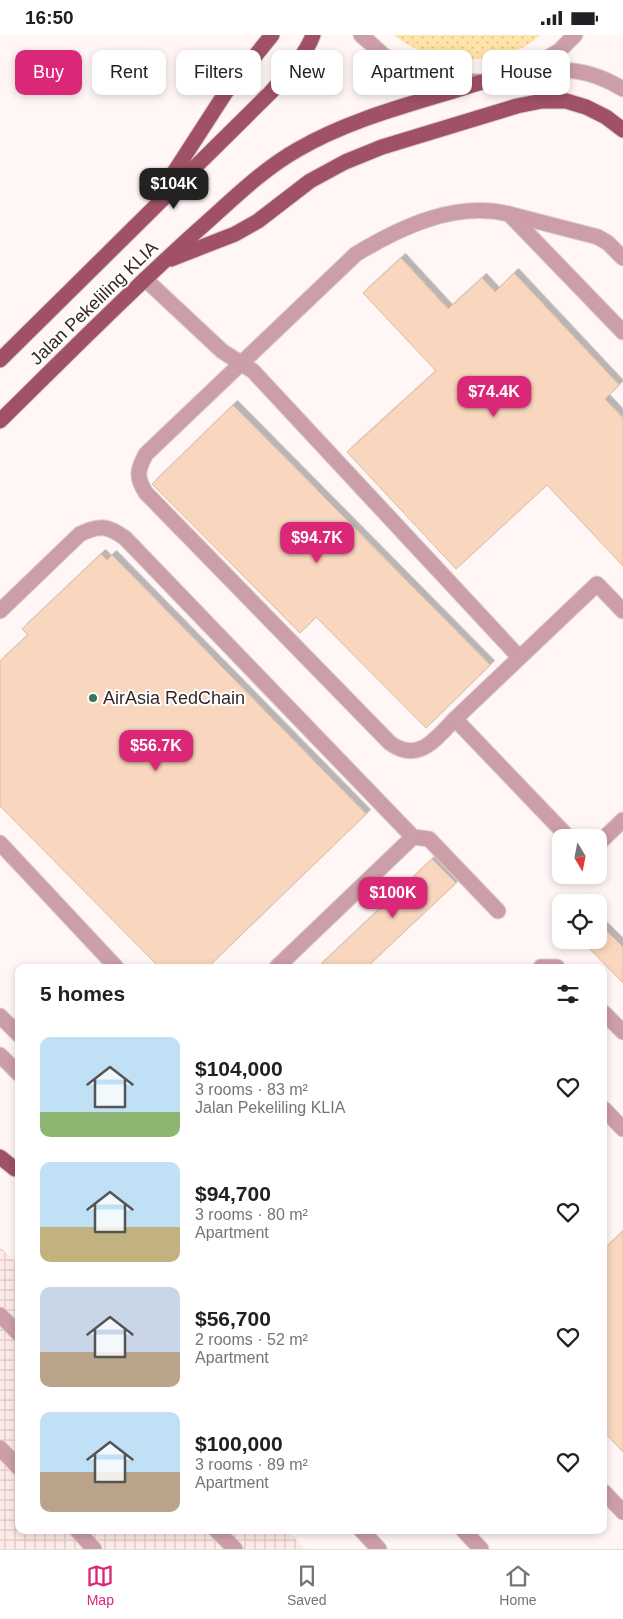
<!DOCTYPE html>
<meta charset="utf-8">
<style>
:root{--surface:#fff;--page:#f2f2f2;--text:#202124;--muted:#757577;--line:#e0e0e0;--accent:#db2777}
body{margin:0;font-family:Arial,sans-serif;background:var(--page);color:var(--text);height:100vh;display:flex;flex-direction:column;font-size:19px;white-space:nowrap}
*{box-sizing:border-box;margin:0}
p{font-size:16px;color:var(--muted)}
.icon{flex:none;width:28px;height:28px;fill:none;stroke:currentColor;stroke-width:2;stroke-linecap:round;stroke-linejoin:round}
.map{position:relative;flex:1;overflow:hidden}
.drawer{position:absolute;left:15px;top:929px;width:592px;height:570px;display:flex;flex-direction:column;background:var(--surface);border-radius:10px;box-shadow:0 2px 8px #0003}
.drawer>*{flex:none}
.top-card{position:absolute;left:15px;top:15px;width:594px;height:45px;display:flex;gap:10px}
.needle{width:32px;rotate:170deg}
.buttons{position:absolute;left:552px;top:794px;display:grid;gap:10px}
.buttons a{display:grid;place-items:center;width:55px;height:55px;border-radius:10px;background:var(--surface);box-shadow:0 2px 8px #0003;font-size:25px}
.price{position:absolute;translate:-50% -42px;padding:0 11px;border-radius:10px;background:var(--accent);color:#fff;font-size:16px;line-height:32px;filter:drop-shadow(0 1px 2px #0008)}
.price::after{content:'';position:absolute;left:50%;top:30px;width:15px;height:11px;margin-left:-8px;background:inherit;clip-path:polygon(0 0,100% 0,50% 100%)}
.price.selected{background:#222;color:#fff}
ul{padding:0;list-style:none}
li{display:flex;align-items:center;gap:15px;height:125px;padding:0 25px}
li span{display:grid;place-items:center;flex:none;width:140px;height:100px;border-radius:10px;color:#555}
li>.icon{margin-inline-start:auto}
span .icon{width:60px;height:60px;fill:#fffc;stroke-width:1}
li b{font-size:21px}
h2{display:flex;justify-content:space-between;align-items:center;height:60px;padding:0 25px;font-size:21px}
.tag{padding:0 18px;border-radius:10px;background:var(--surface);box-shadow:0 2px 8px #0003;font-size:18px;line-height:45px}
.tag.selected{background:var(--accent);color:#fff}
.status{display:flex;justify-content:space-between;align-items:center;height:35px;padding:0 25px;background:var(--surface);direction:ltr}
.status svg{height:14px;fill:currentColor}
.menu{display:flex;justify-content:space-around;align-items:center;height:70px;border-top:1px solid var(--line);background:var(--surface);font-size:14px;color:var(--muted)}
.menu a{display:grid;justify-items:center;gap:2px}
.menu .selected{color:var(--accent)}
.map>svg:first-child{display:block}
</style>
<div class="status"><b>16:50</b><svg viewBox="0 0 49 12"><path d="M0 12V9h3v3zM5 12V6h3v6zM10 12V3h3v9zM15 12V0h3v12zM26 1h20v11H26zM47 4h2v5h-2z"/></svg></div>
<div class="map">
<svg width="623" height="1514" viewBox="0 0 623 1514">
<defs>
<pattern id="industrial-grid" width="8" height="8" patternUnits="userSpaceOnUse" patternTransform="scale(1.25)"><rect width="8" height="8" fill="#feeae6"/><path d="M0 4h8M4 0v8" fill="none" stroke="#dac9c5"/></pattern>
<pattern id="grass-dots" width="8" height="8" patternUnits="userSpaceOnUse" patternTransform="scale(1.25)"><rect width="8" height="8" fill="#ffe3a8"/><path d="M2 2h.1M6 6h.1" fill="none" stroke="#dbc390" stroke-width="1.8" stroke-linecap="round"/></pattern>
<filter id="shadow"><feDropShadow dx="4.5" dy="-4.5" stdDeviation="0" flood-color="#0004"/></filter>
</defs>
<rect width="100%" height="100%" fill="#fff6f5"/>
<!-- industrial -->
<polygon fill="url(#industrial-grid)" points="0,1212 19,1230 19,1495 287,1495 305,1514 0,1514"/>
<!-- grass -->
<path fill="url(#grass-dots)" d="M394 0H541C535 4 529 10 522 13 481 31 429 29 394 0Z"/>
<!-- building -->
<g fill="#f9d7be" stroke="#dabba4" filter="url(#shadow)">
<polygon points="401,223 448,274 482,243 495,257 514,238 619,350 605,364 623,383 623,531 547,450 456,534 347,417 436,336 363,258"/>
<polygon points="233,370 490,630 426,693 316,582 300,598 152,449"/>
<polygon points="101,519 107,525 112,520 366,779 208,932 159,932 0,771 0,626 28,600 22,594"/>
<polygon points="432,824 456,848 367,932 318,932"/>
<polygon points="599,888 623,912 623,948 581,905 599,905"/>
<polygon points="623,1196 623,1417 604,1397 604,1214"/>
</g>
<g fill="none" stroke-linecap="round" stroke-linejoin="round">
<!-- minor casing -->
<g stroke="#dbd1cf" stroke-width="17">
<g id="minor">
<polyline points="361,0 388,24 433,44 482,47 525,36 559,16 575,0"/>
<path d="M529 36C567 34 588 33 623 54"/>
<polyline points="509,179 598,202 608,208 623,223"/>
<polyline points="145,244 222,316 253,336 519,622"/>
<path d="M0 576 80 499C99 490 107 490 125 503L413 802 429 804 498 876"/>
<path d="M455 684C436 703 419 729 390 708L146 458C136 443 137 435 146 419L356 219C401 192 455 166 509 179L623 297"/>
<polyline points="568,802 455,684 597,549 623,576"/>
<polyline points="0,808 116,932"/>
<polyline points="599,808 623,785"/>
<polyline points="277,932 413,802"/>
<polyline points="541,932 557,932"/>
<polyline points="604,978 623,997"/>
<polyline points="0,981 19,1000"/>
<polyline points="0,1020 19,1039"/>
<polyline points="604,1074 623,1094"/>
<polyline points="0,1280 19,1299"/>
<polyline points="0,1413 19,1433"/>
<polyline points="604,1457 623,1477"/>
<polyline points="77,1495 94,1514"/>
<polyline points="216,1495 235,1514"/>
<polyline points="361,1495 379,1514"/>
<polyline points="463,1495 481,1514"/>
</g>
</g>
<!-- major casing -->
<g stroke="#dbd1cf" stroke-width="17">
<g id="major">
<polyline points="160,159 226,57 272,0"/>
<polyline points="171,224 235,199 258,186 310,146 345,127 382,112 517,71 542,66 566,66 586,72 606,82 623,95"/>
<path d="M0 325 270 58C286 40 305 22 313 0"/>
<path d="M0 386C65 322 129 257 197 196 229 168 260 136 297 115 353 82 420 67 482 47"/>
<polyline points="0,1122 15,1134"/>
</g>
</g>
<!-- minor -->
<use href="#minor" stroke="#cc9ea8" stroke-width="15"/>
<!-- major -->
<use href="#major" stroke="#a05166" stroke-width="15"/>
</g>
<!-- markers -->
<circle fill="#38745e" stroke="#fff" stroke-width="2" cx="93" cy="663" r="5"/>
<g text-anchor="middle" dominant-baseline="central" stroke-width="4" stroke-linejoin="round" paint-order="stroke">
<!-- street labels -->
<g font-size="18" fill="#362724" stroke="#fff">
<text transform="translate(94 268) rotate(-44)">Jalan Pekeliling KLIA</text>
</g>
<!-- poi labels -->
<g font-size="18" fill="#362724" stroke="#fff" text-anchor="start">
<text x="103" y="663">AirAsia RedChain</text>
</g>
</g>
</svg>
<div class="buttons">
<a><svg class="needle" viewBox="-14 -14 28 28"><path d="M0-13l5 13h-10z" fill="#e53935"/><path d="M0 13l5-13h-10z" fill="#757577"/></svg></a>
<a><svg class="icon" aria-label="locate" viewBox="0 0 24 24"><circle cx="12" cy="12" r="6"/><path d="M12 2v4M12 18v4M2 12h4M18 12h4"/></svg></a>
</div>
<b class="price selected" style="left:174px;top:175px">$104K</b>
<b class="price" style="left:494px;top:383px">$74.4K</b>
<b class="price" style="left:317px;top:529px">$94.7K</b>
<b class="price" style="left:156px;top:737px">$56.7K</b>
<b class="price" style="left:393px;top:884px">$100K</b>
<div class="top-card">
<a class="tag selected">Buy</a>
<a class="tag">Rent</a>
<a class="tag">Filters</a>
<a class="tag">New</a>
<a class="tag">Apartment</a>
<a class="tag">House</a>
</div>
<section class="drawer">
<h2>5 homes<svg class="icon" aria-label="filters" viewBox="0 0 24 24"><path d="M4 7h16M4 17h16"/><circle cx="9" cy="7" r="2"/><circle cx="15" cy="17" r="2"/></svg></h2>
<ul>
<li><span style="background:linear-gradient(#bfe0f5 75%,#8fb573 0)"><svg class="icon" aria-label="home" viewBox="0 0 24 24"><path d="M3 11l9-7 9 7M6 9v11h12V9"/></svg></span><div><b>$104,000</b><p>3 rooms · 83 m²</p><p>Jalan Pekeliling KLIA</p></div><svg class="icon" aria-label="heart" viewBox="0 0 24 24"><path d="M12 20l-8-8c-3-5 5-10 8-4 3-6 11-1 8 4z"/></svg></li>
<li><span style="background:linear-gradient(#bfe0f5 65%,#c2b280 0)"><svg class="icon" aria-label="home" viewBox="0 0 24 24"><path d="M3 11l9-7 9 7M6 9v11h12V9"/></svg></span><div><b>$94,700</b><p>3 rooms · 80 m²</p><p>Apartment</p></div><svg class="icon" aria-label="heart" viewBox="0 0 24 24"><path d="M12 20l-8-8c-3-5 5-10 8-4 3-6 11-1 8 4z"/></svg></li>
<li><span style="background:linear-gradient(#c9d6e8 65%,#b9a48a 0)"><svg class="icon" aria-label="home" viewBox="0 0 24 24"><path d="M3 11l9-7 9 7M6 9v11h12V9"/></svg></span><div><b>$56,700</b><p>2 rooms · 52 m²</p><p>Apartment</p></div><svg class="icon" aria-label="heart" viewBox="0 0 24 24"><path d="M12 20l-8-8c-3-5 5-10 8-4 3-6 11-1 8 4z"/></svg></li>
<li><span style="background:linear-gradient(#bfe0f5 60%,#b9a48a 0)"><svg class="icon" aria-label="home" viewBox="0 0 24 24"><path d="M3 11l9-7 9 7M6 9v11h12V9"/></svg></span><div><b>$100,000</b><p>3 rooms · 89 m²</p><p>Apartment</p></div><svg class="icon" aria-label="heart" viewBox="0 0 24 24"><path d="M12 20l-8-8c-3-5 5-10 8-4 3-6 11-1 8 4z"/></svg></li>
</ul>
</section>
</div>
<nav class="menu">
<a class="selected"><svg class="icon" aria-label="map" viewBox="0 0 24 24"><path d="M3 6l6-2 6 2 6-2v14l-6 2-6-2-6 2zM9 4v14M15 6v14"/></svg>Map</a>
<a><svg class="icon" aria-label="saved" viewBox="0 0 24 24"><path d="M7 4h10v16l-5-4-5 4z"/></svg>Saved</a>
<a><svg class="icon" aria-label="home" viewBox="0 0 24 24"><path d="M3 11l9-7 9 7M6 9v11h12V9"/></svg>Home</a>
</nav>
